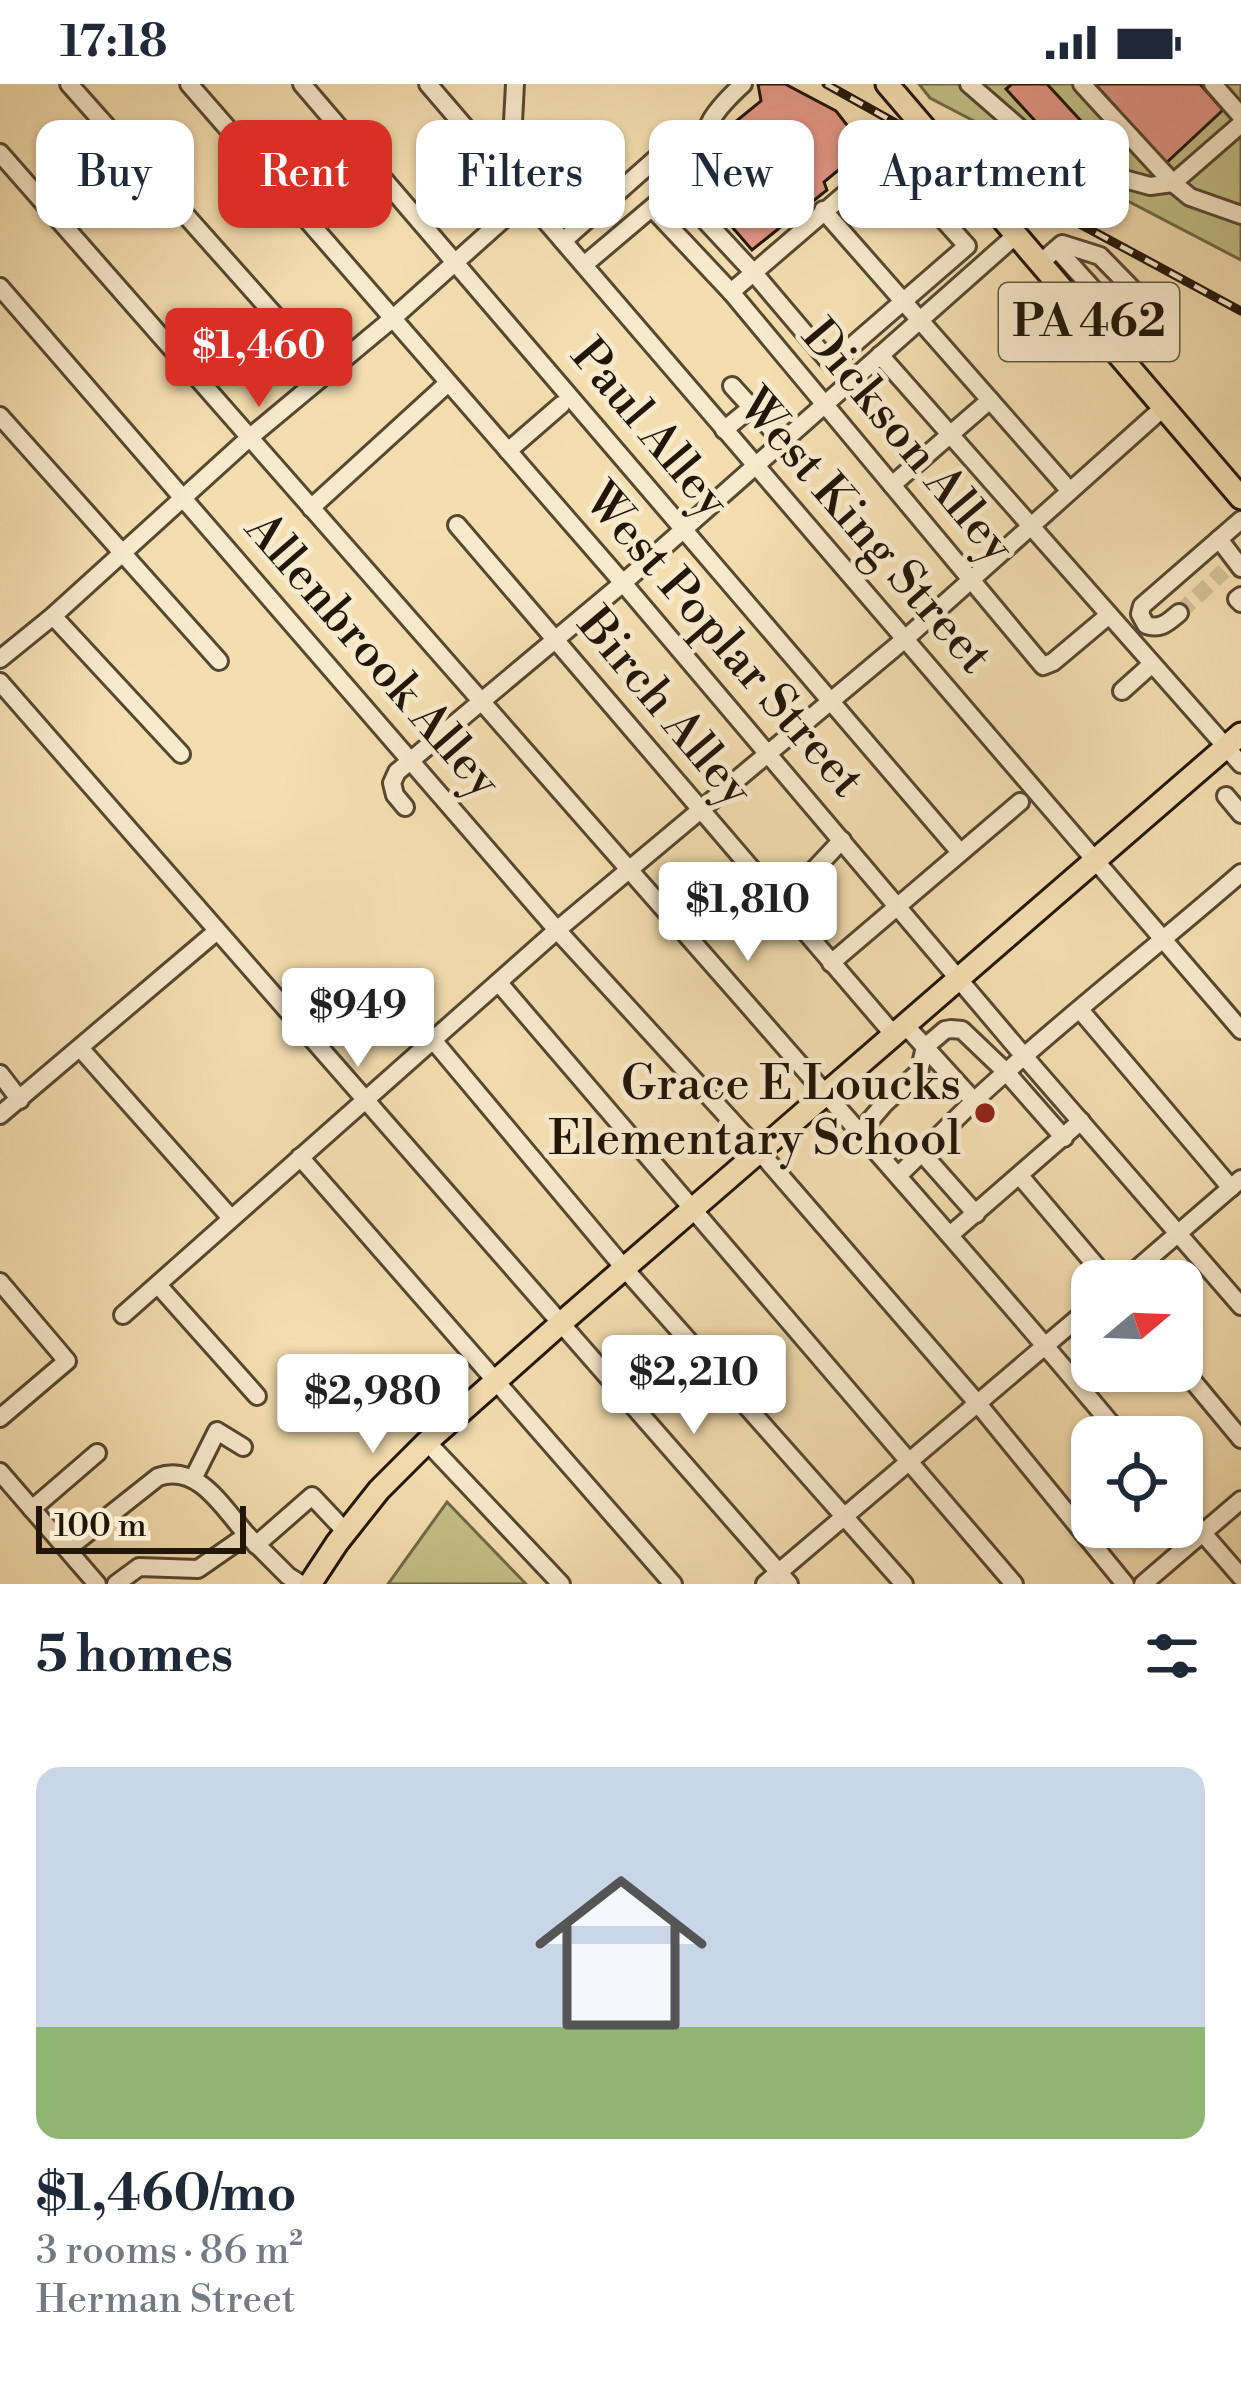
<!DOCTYPE html>
<meta charset="utf-8">
<style>
:root{--surface:#fff;--page:#f2f2f3;--text:#1f2937;--muted:#747a83;--accent:#d93025}
body{margin:0;font-family:"Libre Bodoni",serif;background:var(--page);color:var(--text);height:100vh;display:flex;flex-direction:column;font-size:45px;white-space:nowrap}
*{box-sizing:border-box;margin:0}
p{font-size:39px;color:var(--muted)}
.icon{flex:none;width:66px;height:66px;fill:none;stroke:currentColor;stroke-width:2;stroke-linecap:round;stroke-linejoin:round}
.map{position:relative;height:1500px;overflow:hidden}
.panel{display:flex;flex-direction:column;background:var(--surface);flex:1}
.panel>*{flex:none}
.top-card{position:absolute;left:36px;top:36px;width:1170px;height:108px;display:flex;gap:24px}
.needle{width:78px;rotate:71deg}
.buttons{position:absolute;left:1071px;top:1176px;display:grid;gap:24px}
.buttons a{display:grid;place-items:center;width:132px;height:132px;border-radius:24px;background:var(--surface);box-shadow:0 3px 9px #0004;font-size:60px}
.scale{position:absolute;left:36px;bottom:30px;width:210px;box-sizing:border-box;padding-left:12px;border:6px solid #221607;border-top:0;font-size:33px;line-height:42px;white-space:nowrap;color:#221607;-webkit-text-stroke:9px #f8eacc;paint-order:stroke}
.price{position:absolute;translate:-50% -102px;padding:0 27px;border-radius:12px;background:#fff;color:#222;font-size:39px;line-height:78px;filter:drop-shadow(0 3px 6px #0008)}
.price::after{content:'';position:absolute;left:50%;top:72px;width:36px;height:27px;margin-left:-18px;background:inherit;clip-path:polygon(0 0,100% 0,50% 100%)}
.price.selected{background:var(--accent);color:#fff}
ul{padding:0;list-style:none}
li{display:grid;align-content:center;gap:24px;height:636px;padding:0 36px}
li span{display:grid;place-items:center;height:372px;border-radius:24px;color:#555}
li>.icon{margin-inline-start:auto}
span .icon{width:216px;height:216px;fill:#fffc;stroke-width:1}
li b{font-size:51px}
h2{display:flex;justify-content:space-between;align-items:center;height:144px;padding:0 36px;font-size:51px}
.tag{padding:0 42px;border-radius:24px;background:var(--surface);box-shadow:0 3px 9px #0004;font-size:42px;line-height:108px}
.tag.selected{background:var(--accent);color:#fff}
.status{display:flex;justify-content:space-between;align-items:center;height:84px;padding:0 60px;background:var(--surface);direction:ltr}
.status svg{height:33px;fill:currentColor}
.map>svg:first-child{display:block}
</style>
<div class="status"><b>17:18</b><svg viewBox="0 0 49 12"><path d="M0 12V9h3v3zM5 12V6h3v6zM10 12V3h3v9zM15 12V0h3v12zM26 1h20v11H26zM47 4h2v5h-2z"/></svg></div>
<div class="map">
<svg width="1241" height="1500" viewBox="0 0 1241 1500">
<rect width="100%" height="100%" fill="#f4deb0"/>
<filter id="stains"><feTurbulence type="fractalNoise" baseFrequency=".00167" numOctaves="4"/><feColorMatrix values="0 0 0 0 .2 0 0 0 0 .09 0 0 0 0 .02 0 0 0 .5 -.17"/></filter>
<radialGradient id="worn" r=".72"><stop offset=".6" stop-color="#630" stop-opacity="0"/><stop offset="1" stop-color="#630" stop-opacity=".3"/></radialGradient>
<!-- green -->
<g fill="#c2bf87" stroke="#726a47" stroke-width="3">
<polygon points="919,0 1241,0 1241,176 930,14"/>
<polygon points="447,1418 526,1500 388,1500"/>
</g>
<!-- building -->
<g fill="#e29584" stroke="#221607" stroke-width="3">
<polygon points="758,0 785,0 836,27 865,64 824,98 827,106 752,166 707,114 715,107 707,100 725,85 719,79 713,56 761,17"/>
<polygon points="1012,0 1047,0 1093,50 1068,73 1006,5"/>
<polygon points="1095,0 1200,0 1223,26 1166,79"/>
</g>
<g fill="none" stroke-linecap="round" stroke-linejoin="round">
<!-- minor-tunnel -->
<g stroke="#d4c097" stroke-width="16" stroke-dasharray="16 8" stroke-linecap="butt">
<polyline points="1116,225 1125,206"/>
<polyline points="1179,529 1224,487"/>
</g>
<!-- minor casing -->
<g stroke="#564831" stroke-width="22">
<g id="minor">
<polyline points="69,0 326,289"/>
<polyline points="189,0 623,499 1023,971 1241,1222"/>
<polyline points="302,0 959,767"/>
<polyline points="428,0 1241,946"/>
<polyline points="969,0 1046,67 1069,80 1150,102 1173,99 1241,40"/>
<polyline points="1082,0 1173,99 1190,113 1241,131"/>
<polyline points="1213,0 1241,32"/>
<path d="M0 69C248 354 500 636 748 921 873 1065 1000 1206 1122 1353"/>
<polyline points="900,93 934,82 954,81"/>
<polyline points="510,94 515,0"/>
<path d="M675 104 701 81C700 43 716 25 743 0"/>
<polyline points="652,124 731,208 1043,582 1053,578 1109,531"/>
<polyline points="823,126 1070,407"/>
<polyline points="563,157 678,55 683,52 700,60"/>
<polyline points="1057,165 1128,244"/>
<polyline points="1039,180 1062,160 1100,172 1142,215 1144,231 1108,260"/>
<polyline points="584,181 675,104 753,188 831,280 967,162 904,92"/>
<polyline points="0,203 557,846 759,1067 979,1321 1125,1500"/>
<path d="M731 208 880 80C905 78 915 71 930 51"/>
<polyline points="880,271 1241,680"/>
<polyline points="732,302 782,357"/>
<polyline points="0,332 219,577"/>
<polyline points="724,346 752,323"/>
<polyline points="508,367 561,321"/>
<polyline points="892,401 990,316"/>
<polyline points="311,424 448,299"/>
<polyline points="457,441 894,951"/>
<polyline points="1219,455 1241,484"/>
<polyline points="1241,512 1237,515 1241,519"/>
<path d="M1179 529C1168 538 1161 546 1146 541L1140 530 1142 522 1241 436"/>
<polyline points="53,532 181,670"/>
<polyline points="0,575 53,532 249,354 392,235 527,114"/>
<polyline points="0,598 789,1500"/>
<polyline points="1122,607 1152,580"/>
<polyline points="1226,712 1241,730"/>
<polyline points="405,723 395,711 392,699 397,688 623,499 1015,152"/>
<polyline points="779,819 799,802 842,756"/>
<polyline points="831,879 1020,718"/>
<polyline points="499,899 1014,1500"/>
<polyline points="1081,927 1231,1104"/>
<path d="M905 941 974 1017C1060 937 1153 866 1241 789"/>
<polyline points="433,956 624,1184 904,1500"/>
<polyline points="80,964 230,1133"/>
<polyline points="0,990 20,1016"/>
<polyline points="0,1031 217,847"/>
<polyline points="860,1048 885,1019 919,988 925,963 945,946 951,945 962,946 1006,988 1064,1054"/>
<polyline points="922,1069 976,1130"/>
<polyline points="300,1073 673,1500"/>
<polyline points="898,1092 974,1017"/>
<polyline points="1020,1092 1109,1197"/>
<polyline points="950,1151 1081,1037"/>
<polyline points="1123,1197 1241,1095"/>
<polyline points="0,1198 67,1277 0,1334"/>
<polyline points="158,1201 257,1312"/>
<polyline points="123,1231 557,846 905,555 1163,324"/>
<polyline points="1182,1284 1241,1355"/>
<polyline points="427,1358 561,1500"/>
<polyline points="0,1388 97,1500"/>
<polyline points="193,1395 217,1347 243,1363"/>
<polyline points="32,1425 97,1369"/>
<polyline points="1182,1425 1241,1493"/>
<polyline points="256,1461 312,1412 346,1448"/>
<path d="M67 1465 158 1393C198 1379 223 1424 247 1451"/>
<polyline points="116,1500 139,1483 198,1485 247,1451 288,1492 301,1500"/>
<polyline points="765,1500 1092,1222"/>
<polyline points="1143,1500 1241,1416"/>
</g>
</g>
<!-- major casing -->
<g stroke="#221607" stroke-width="27">
<g id="major">
<polyline points="887,0 1241,414"/>
<polyline points="310,1500 337,1459 379,1406 427,1358 560,1240 1241,650"/>
</g>
</g>
<!-- minor -->
<use href="#minor" stroke="#f8eacc" stroke-width="16"/>
<!-- major -->
<use href="#major" stroke="#f4deb0" stroke-width="21"/>
<!-- rail casing -->
<g stroke="#221607" stroke-width="9">
<polyline id="rail" points="826,0 976,84 1241,227"/>
</g>
<!-- rail -->
<use href="#rail" stroke="#f8eacc" stroke-width="4.5" stroke-dasharray="14" stroke-linecap="butt"/>
</g>
<!-- markers -->
<circle fill="#8f2418" stroke="#f8eacc" stroke-width="4.5" cx="985" cy="1029" r="12"/>
<g text-anchor="middle" dominant-baseline="central" stroke-width="10" stroke-linejoin="round" paint-order="stroke">
<!-- shield labels -->
<rect fill="#f8eacc" stroke="#625642" stroke-width="3" x="999" y="199" width="180" height="78" rx="9"/>
<g font-size="45" font-weight="bold" fill="#221607">
<text x="1089" y="238">PA 462</text>
</g>
<!-- street labels -->
<g font-size="48" fill="#221607" stroke="#f8eacc">
<text transform="translate(649 345) rotate(50)">Paul Alley</text>
<text transform="translate(907 358) rotate(50)">Dickson Alley</text>
<text transform="translate(864 448) rotate(49)">West King Street</text>
<text transform="translate(723 557) rotate(49)">West Poplar Street</text>
<text transform="translate(372 572) rotate(49)">Allenbrook Alley</text>
<text transform="translate(664 624) rotate(50)">Birch Alley</text>
</g>
<!-- poi labels -->
<g font-size="48" fill="#221607" stroke="#f8eacc" text-anchor="end">
<text x="961" y="1001">Grace E Loucks<tspan x="961" dy="55">Elementary School</tspan></text>
</g>
</g>
<rect width="100%" height="100%" filter="url(#stains)"/>
<rect width="100%" height="100%" fill="url(#worn)"/>
</svg>
<div class="buttons">
<a><svg class="needle" viewBox="-14 -14 28 28"><path d="M0-13l5 13h-10z" fill="#e53935"/><path d="M0 13l5-13h-10z" fill="#747a83"/></svg></a>
<a><svg class="icon" aria-label="locate" viewBox="0 0 24 24"><circle cx="12" cy="12" r="6"/><path d="M12 2v4M12 18v4M2 12h4M18 12h4"/></svg></a>
</div>
<div class="scale">100 m</div>
<b class="price selected" style="left:259px;top:326px">$1,460</b>
<b class="price" style="left:748px;top:880px">$1,810</b>
<b class="price" style="left:358px;top:986px">$949</b>
<b class="price" style="left:694px;top:1353px">$2,210</b>
<b class="price" style="left:373px;top:1372px">$2,980</b>
<div class="top-card">
<a class="tag">Buy</a>
<a class="tag selected">Rent</a>
<a class="tag">Filters</a>
<a class="tag">New</a>
<a class="tag">Apartment</a>
</div>
</div>
<section class="panel">
<h2>5 homes<svg class="icon" aria-label="filters" viewBox="0 0 24 24"><path d="M4 7h16M4 17h16"/><circle cx="9" cy="7" r="2"/><circle cx="15" cy="17" r="2"/></svg></h2>
<ul>
<li><span style="background:linear-gradient(#c9d6e8 70%,#8fb573 0)"><svg class="icon" aria-label="home" viewBox="0 0 24 24"><path d="M3 11l9-7 9 7M6 9v11h12V9"/></svg></span><div><b>$1,460/mo</b><p>3 rooms · 86 m²</p><p>Herman Street</p></div></li>
</ul>
</section>
